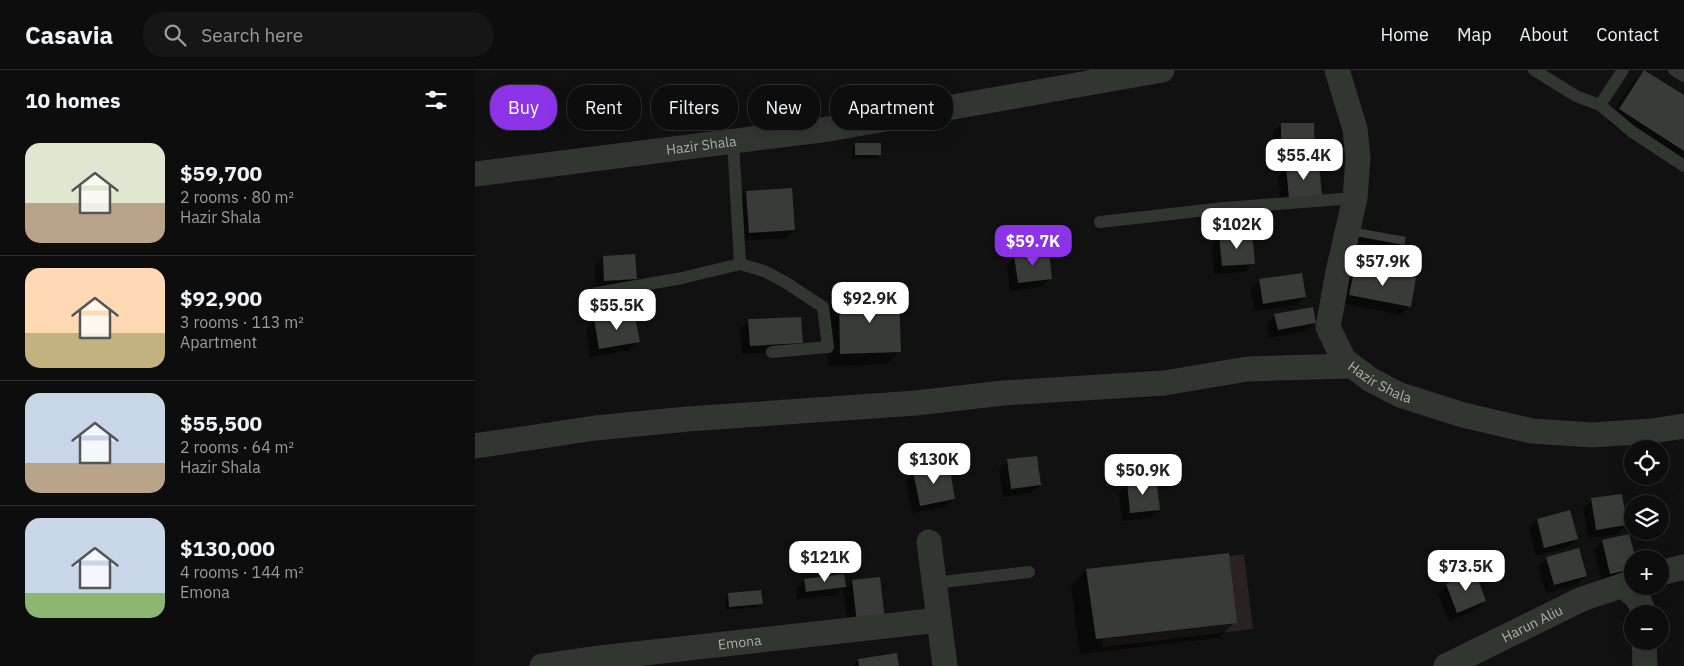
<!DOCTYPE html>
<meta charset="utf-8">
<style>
:root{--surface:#0c0d0c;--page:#151615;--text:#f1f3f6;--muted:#9a9c9d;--line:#2c2d2d;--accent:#8c32e7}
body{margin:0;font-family:"IBM Plex Sans",sans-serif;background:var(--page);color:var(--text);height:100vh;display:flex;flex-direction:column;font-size:19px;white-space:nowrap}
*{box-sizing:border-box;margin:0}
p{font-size:16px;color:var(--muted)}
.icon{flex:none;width:28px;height:28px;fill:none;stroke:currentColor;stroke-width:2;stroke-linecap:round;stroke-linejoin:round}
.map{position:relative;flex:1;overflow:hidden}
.side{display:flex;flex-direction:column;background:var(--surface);width:475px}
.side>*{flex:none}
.banner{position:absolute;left:15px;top:15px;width:475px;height:45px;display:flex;gap:10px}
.controls{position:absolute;left:1149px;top:370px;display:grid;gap:10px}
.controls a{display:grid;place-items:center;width:45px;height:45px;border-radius:50%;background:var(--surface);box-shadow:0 5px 20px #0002,0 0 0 1px var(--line);font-size:25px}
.price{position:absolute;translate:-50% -42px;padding:0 11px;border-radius:10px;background:#fff;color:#222;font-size:16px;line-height:32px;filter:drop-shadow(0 1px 2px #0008)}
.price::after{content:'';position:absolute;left:50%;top:30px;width:15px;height:11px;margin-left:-8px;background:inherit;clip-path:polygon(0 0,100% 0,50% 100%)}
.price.active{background:var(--accent);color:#fff}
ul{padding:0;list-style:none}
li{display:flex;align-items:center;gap:15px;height:125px;padding:0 25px}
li+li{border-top:1px solid var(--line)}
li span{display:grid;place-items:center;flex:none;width:140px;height:100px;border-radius:15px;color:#555}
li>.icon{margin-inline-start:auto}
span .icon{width:60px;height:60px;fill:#fffc;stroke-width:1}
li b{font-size:21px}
h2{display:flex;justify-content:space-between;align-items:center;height:60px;padding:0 25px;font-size:21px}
.tag{padding:0 18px;border-radius:20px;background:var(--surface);box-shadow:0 5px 20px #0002,0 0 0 1px var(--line);font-size:18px;line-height:45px}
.tag.active{background:var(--accent);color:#fff}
header{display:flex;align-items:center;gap:30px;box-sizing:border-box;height:70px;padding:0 25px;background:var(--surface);border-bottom:1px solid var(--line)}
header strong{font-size:24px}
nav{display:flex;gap:28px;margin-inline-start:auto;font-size:18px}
.search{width:350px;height:45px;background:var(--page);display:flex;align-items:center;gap:12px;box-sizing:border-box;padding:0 18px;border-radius:20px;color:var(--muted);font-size:19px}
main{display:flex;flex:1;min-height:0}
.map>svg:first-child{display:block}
</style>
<header>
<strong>Casavia</strong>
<div class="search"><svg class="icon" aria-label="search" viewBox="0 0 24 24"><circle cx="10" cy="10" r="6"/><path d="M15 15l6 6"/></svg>Search here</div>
<nav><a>Home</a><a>Map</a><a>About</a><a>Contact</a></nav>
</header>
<main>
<section class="side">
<h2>10 homes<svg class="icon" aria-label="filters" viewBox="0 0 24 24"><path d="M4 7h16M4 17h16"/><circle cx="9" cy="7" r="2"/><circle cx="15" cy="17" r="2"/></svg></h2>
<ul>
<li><span style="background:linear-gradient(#dfe7d0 60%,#b9a48a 0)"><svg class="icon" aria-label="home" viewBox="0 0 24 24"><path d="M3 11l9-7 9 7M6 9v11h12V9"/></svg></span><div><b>$59,700</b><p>2 rooms · 80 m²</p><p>Hazir Shala</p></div></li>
<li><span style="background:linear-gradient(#ffd9b3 65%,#c2b280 0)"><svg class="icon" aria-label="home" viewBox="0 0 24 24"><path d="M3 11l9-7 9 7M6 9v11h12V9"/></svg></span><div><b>$92,900</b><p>3 rooms · 113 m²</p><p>Apartment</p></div></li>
<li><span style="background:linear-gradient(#c9d6e8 70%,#b9a48a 0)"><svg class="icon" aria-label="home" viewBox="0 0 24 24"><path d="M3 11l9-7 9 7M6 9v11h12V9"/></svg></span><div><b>$55,500</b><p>2 rooms · 64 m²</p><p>Hazir Shala</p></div></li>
<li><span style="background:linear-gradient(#c9d6e8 75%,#8fb573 0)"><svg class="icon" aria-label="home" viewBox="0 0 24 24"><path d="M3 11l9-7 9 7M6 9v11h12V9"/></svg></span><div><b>$130,000</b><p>4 rooms · 144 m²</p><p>Emona</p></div></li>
</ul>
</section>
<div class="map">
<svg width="1209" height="596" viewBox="0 0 1209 596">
<rect width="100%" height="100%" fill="#101110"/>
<!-- pitch -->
<polygon fill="#2a2222" points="769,484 778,559 628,577 619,502"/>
<!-- shadow -->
<g fill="#0007">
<polygon points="1170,1 1209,27 1209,102 1132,52 1157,13"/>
<polygon points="806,55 838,85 830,93 798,94 798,63"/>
<polygon points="381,74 404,85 400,89 377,88 377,78"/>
<polygon points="843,95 806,137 803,106 812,97"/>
<polygon points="271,122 319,160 310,168 265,171 263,131"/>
<polygon points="877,163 928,175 924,179 876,170"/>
<polygon points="745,167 778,193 770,202 739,204 737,176"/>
<polygon points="128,187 160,208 152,217 121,218 120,196"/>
<polygon points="540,187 576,208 567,217 535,221 532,196"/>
<polygon points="880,198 934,237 926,245 867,233 872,206"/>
<polygon points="785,210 829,227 821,235 780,241 776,219"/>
<polygon points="364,226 424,281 412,294 353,296 352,239"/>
<polygon points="158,244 163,272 155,280 115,287 111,259 119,251"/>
<polygon points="800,245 840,252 831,261 794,268 792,254"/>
<polygon points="274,251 326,273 318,281 267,284 265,259"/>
<polygon points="533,391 565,415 556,423 528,427 524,399"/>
<polygon points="439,402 479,429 471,437 437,443 431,410"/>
<polygon points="652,414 684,439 675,448 647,451 644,422"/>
<polygon points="1117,430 1151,455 1142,464 1113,468 1108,438"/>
<polygon points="1062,450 1101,469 1093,477 1061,486 1054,458"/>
<polygon points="1128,471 1158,489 1158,501 1127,512 1119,480"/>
<polygon points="1072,489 1110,506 1102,514 1071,523 1063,497"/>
<polygon points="612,500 760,552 744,568 605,584 596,516"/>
<polygon points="368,506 370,519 377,512 404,508 374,561 368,517 361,525 322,529 321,519 330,510"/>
<polygon points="971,515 1010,531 1001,540 974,551 963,524"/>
<polygon points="254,524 286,533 282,537 251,540 250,528"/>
<polygon points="384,590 423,596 378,596"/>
</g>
<!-- building -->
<g fill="#383b37">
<polygon points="1169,0 1209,25 1209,81 1144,39"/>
<polygon points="806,53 839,53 840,85 806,86"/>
<rect x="380" y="73" width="26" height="12"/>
<polygon points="844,94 847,126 814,129 811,96"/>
<polygon points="317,118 320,160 274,163 271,121"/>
<polygon points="881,158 931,167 929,175 880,166"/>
<polygon points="777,163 780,194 747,196 744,166"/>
<polygon points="574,181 577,209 543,213 539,186"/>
<polygon points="160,184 162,209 129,211 128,186"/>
<polygon points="880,196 941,208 936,237 874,225"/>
<polygon points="827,203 831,227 788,234 784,209"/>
<polygon points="424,224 426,282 365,284 364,225"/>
<polygon points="838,237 841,253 803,260 799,244"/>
<polygon points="159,242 165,272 124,279 119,249"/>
<polygon points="326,247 328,273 275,276 273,249"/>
<polygon points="562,386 566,415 536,419 532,389"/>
<polygon points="474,394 480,429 445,436 438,401"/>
<polygon points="681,409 685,440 655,443 652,412"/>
<polygon points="1147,424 1152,455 1121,460 1116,428"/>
<polygon points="1095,440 1103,469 1069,478 1062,449"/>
<polygon points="1154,464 1161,489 1158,489 1158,499 1135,504 1127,470"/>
<polygon points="1104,478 1112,506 1079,515 1071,487"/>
<polygon points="754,483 762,553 621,569 611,499"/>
<polygon points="1000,502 1011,531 982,543 971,514"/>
<polygon points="369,504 371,517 331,522 329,509"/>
<polygon points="405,507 410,550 382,553 377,510"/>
<polygon points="286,520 288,534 254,537 253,523"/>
<polygon points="422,583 424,596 384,596 383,589"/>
</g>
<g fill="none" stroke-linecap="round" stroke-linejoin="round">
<!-- lane -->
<g stroke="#323631" stroke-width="12">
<polyline points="1059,0 1101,26 1125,35 1148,0"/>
<polyline points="1199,0 1209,6"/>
<polyline points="1125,35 1156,61 1209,96"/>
<polyline points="625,152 749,138 880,128"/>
<polyline points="265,194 289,201 310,212 348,237 353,277 297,282"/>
<polyline points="122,223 207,208 265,194 258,71"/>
<polyline points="459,513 554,502"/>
</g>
<!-- street -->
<g stroke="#323631" stroke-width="25">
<path id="s1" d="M862 0 880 59 883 88 880 128 863 202 853 257 869 290 896 310 925 325 988 345 1057 361 1117 365 1177 361 1209 356"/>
<path id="s2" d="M0 104 354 59 687 0"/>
<polyline points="0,376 120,358 213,349 441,333 528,323 689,313 772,299 876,296"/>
<polyline points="454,472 470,596"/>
<polyline points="1185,503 1209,497"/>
<path d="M1147 516C1158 523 1167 530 1168 544"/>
<polyline points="1169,571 1170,596"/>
<path id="s3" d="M67 596 116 589 464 550"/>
<path id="s4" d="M971 596 1107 529 1158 512"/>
</g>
</g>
<g text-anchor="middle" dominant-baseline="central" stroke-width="4.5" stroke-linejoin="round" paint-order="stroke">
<!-- street labels -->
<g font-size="14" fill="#a9b1a2" stroke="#0b0c0b">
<text stroke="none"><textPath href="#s2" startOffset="228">Hazir Shala</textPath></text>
<text stroke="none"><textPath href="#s1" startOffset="342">Hazir Shala</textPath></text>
<text stroke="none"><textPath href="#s4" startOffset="96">Harun Aliu</textPath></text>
<text stroke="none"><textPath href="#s3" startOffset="199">Emona</textPath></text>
</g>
</g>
</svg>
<div class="controls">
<a><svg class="icon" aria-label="locate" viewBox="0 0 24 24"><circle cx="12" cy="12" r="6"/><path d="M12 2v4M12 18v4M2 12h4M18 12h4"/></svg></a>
<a><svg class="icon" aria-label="layers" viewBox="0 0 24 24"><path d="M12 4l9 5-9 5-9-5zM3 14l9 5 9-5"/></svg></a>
<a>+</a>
<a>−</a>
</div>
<b class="price" style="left:829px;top:111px">$55.4K</b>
<b class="price" style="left:762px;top:180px">$102K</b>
<b class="price active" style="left:558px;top:197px">$59.7K</b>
<b class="price" style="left:908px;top:217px">$57.9K</b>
<b class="price" style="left:395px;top:254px">$92.9K</b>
<b class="price" style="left:142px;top:261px">$55.5K</b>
<b class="price" style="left:459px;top:415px">$130K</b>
<b class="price" style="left:668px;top:426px">$50.9K</b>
<b class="price" style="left:350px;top:513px">$121K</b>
<b class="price" style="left:991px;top:522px">$73.5K</b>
<div class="banner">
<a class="tag active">Buy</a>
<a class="tag">Rent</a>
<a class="tag">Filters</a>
<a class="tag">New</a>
<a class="tag">Apartment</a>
</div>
</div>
</main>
